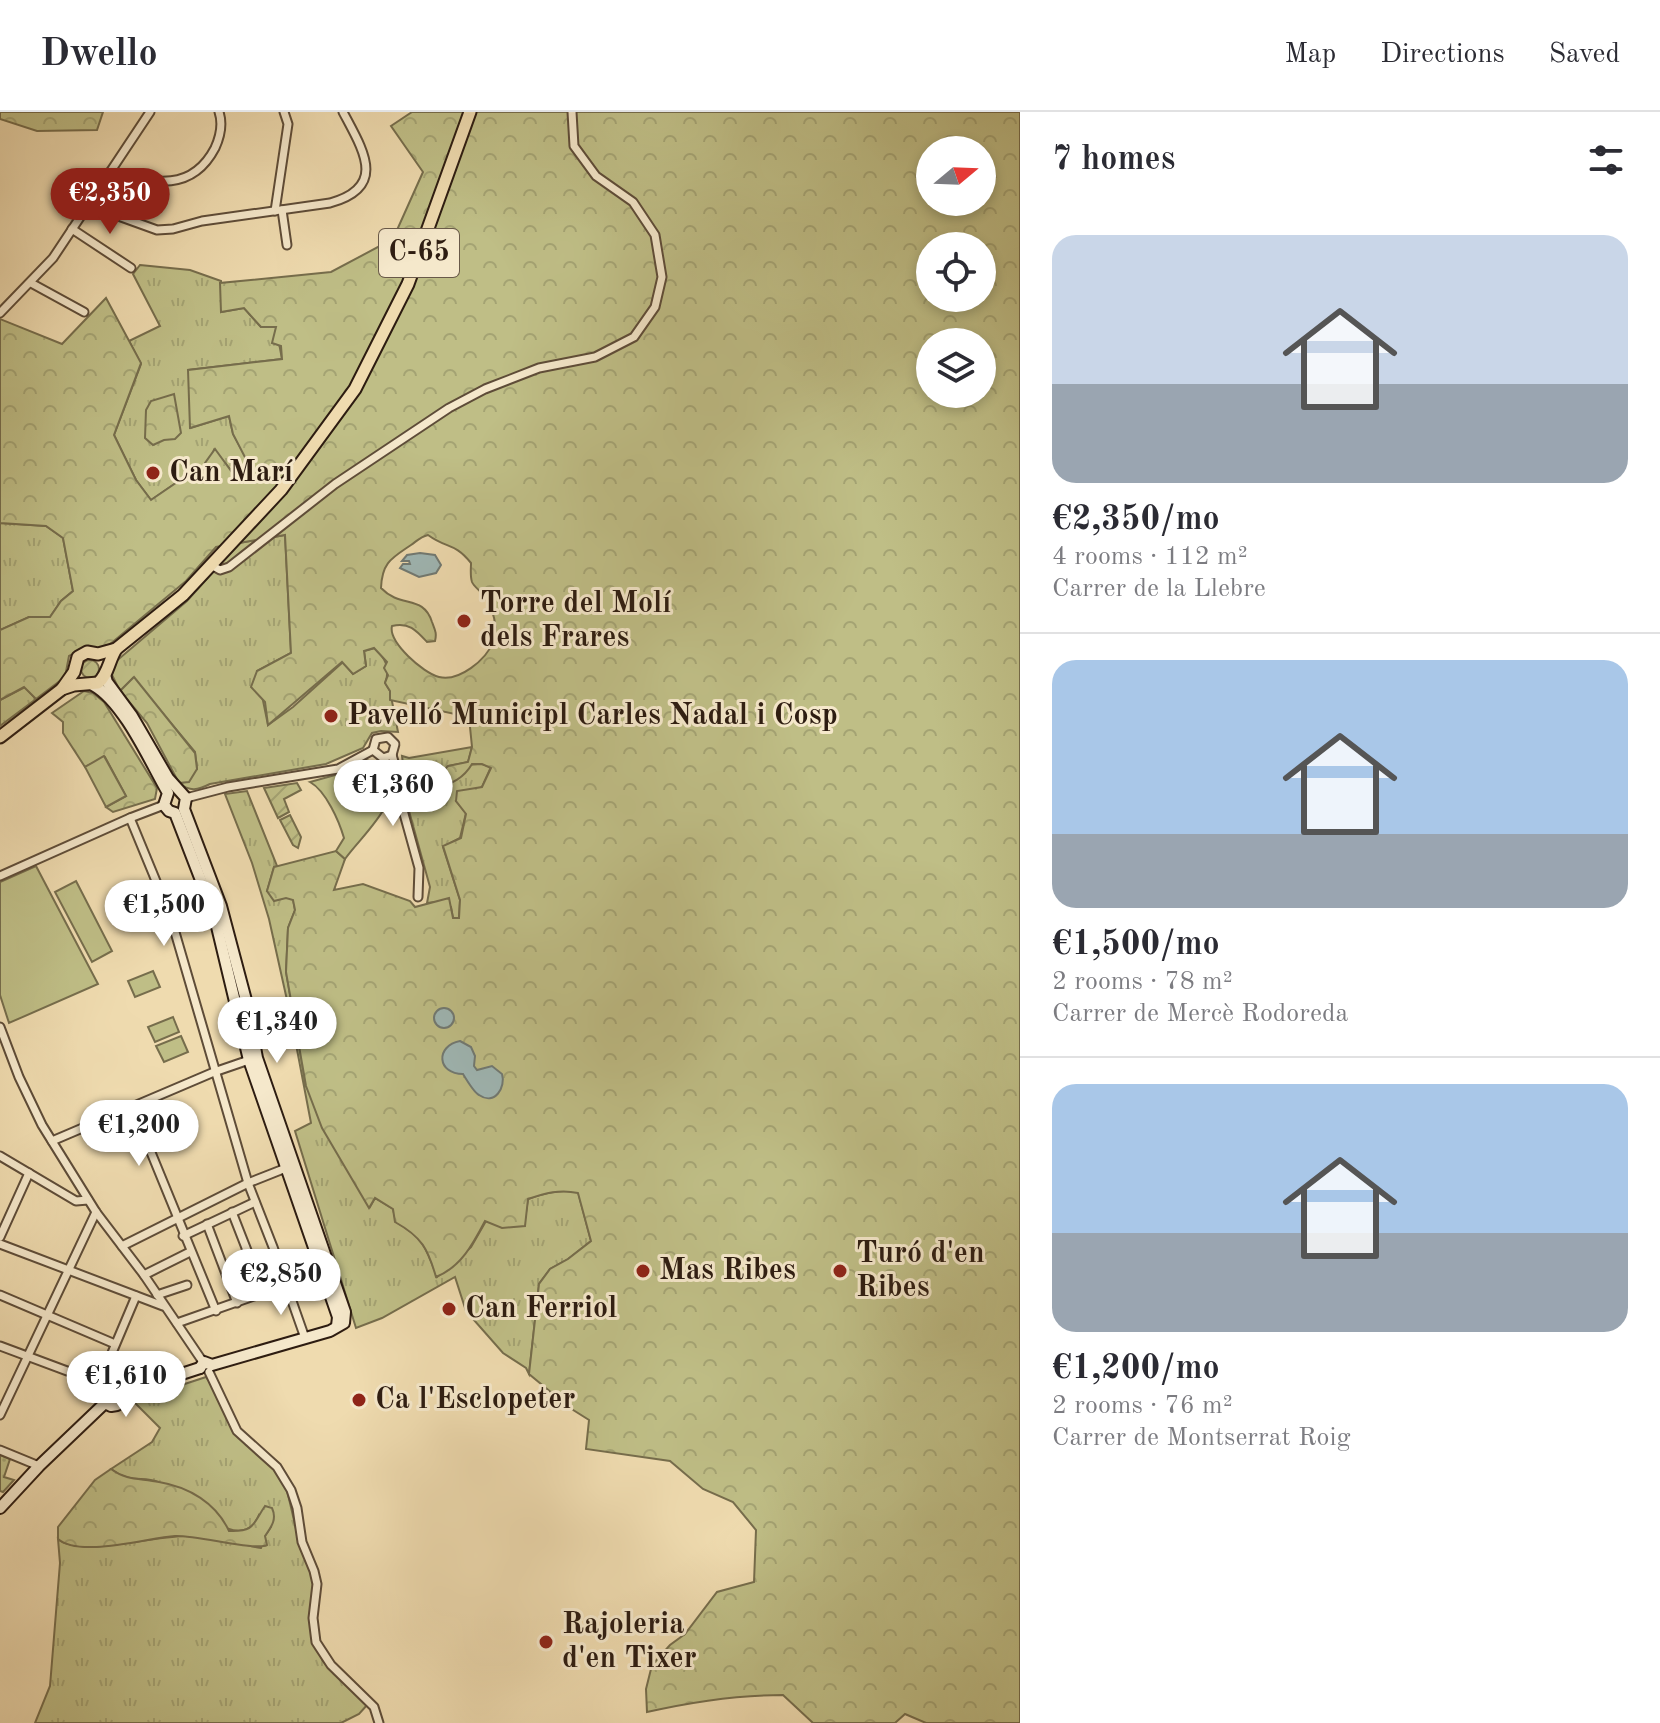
<!DOCTYPE html>
<meta charset="utf-8">
<style>
:root{--surface:#fff;--page:#f7f7f7;--text:#2b2b33;--muted:#7c7c81;--line:#e1e1e2;--accent:#8f2418}
body{margin:0;font-family:"Old Standard TT",serif;background:var(--page);color:var(--text);height:100vh;display:flex;flex-direction:column;font-size:30px;white-space:nowrap}
*{box-sizing:border-box;margin:0}
p{font-size:26px;color:var(--muted)}
.icon{flex:none;width:44px;height:44px;fill:none;stroke:currentColor;stroke-width:2;stroke-linecap:round;stroke-linejoin:round}
.map{position:relative;flex:1;overflow:hidden}
.details{display:flex;flex-direction:column;background:var(--surface);width:640px}
.details>*{flex:none}
.needle{width:52px;rotate:71deg}
.controls{position:absolute;left:916px;top:24px;display:grid;gap:16px}
.controls a{display:grid;place-items:center;width:80px;height:80px;border-radius:50%;background:var(--surface);box-shadow:0 4px 12px #0003;font-size:40px}
.price{position:absolute;translate:-50% -68px;padding:0 18px;border-radius:28px;background:#fff;color:#222;font-size:26px;line-height:52px;filter:drop-shadow(0 2px 4px #0008)}
.price::after{content:'';position:absolute;left:50%;top:48px;width:24px;height:18px;margin-left:-12px;background:inherit;clip-path:polygon(0 0,100% 0,50% 100%)}
.price.selected{background:var(--accent);color:#fff}
ul{padding:0;list-style:none}
li{display:grid;align-content:center;gap:16px;height:424px;padding:0 32px}
li+li{border-top:2px solid var(--line)}
li span{display:grid;place-items:center;height:248px;border-radius:24px;color:#555}
li>.icon{margin-inline-start:auto}
span .icon{width:144px;height:144px;fill:#fffc;stroke-width:1}
li b{font-size:34px}
h2{display:flex;justify-content:space-between;align-items:center;height:96px;padding:0 32px;font-size:34px}
header{display:flex;align-items:center;gap:48px;box-sizing:border-box;height:112px;padding:0 40px;background:var(--surface);border-bottom:2px solid var(--line)}
header strong{font-size:38px}
nav{display:flex;gap:44px;margin-inline-start:auto;font-size:28px}
main{display:flex;flex:1;min-height:0}
.map>svg:first-child{display:block}
</style>
<header>
<strong>Dwello</strong>
<nav><a>Map</a><a>Directions</a><a>Saved</a></nav>
</header>
<main>
<div class="map">
<svg width="1020" height="1611" viewBox="0 0 1020 1611">
<defs>
<pattern id="grass-tufts" width="24" height="20" patternUnits="userSpaceOnUse" patternTransform="scale(2)"><rect width="24" height="20" fill="#bfbe86"/><path d="M3 7l-1-3M5 7V3M7 7l1-3M15 17l-1-3M17 17v-4M19 17l1-3" fill="none" stroke="#a4a373"/></pattern>
<pattern id="forest-crowns" width="20" height="18" patternUnits="userSpaceOnUse" patternTransform="scale(2)"><rect width="20" height="18" fill="#bfbe86"/><path d="M2 6a3 3 0 1 1 6 0M12 15a3 3 0 1 1 6 0" fill="none" stroke="#a4a373"/></pattern>
<pattern id="park-dots" width="8" height="8" patternUnits="userSpaceOnUse" patternTransform="scale(2)"><rect width="8" height="8" fill="#bfbe86"/><path d="M2 2h.1M6 6h.1" fill="none" stroke="#a4a373" stroke-width="1.8" stroke-linecap="round"/></pattern>
<pattern id="garden-furrows" width="10" height="10" patternUnits="userSpaceOnUse" patternTransform="scale(2)"><rect width="10" height="10" fill="#bfbe86"/><path d="M-1 1l2-2M0 10L10 0M9 11l2-2" fill="none" stroke="#a4a373"/></pattern>
</defs>
<rect width="100%" height="100%" fill="#efdbaf"/>
<filter id="stains"><feTurbulence type="fractalNoise" baseFrequency=".0025" numOctaves="4"/><feColorMatrix values="0 0 0 0 .2 0 0 0 0 .09 0 0 0 0 .02 0 0 0 .5 -.17"/></filter>
<radialGradient id="worn" r=".72"><stop offset=".6" stop-color="#630" stop-opacity="0"/><stop offset="1" stop-color="#630" stop-opacity=".3"/></radialGradient>
<!-- grass -->
<g fill="url(#grass-tufts)" stroke="#766d4c" stroke-width="2">
<polygon points="140,153 190,158 221,169 221,200 244,196 261,215 276,215 282,247 189,258 191,316 229,304 233,322 250,353 235,363 214,338 204,364 189,362 151,388 136,368 114,323 141,252 129,229 160,214 133,162"/>
<polygon points="0,411 46,414 63,426 73,479 61,489 50,505 29,505 0,518"/>
<path d="M285 423 291 541 257 559 268 613 293 595 343 550 353 562 366 554 364 539 375 536C385 546 391 556 385 571L390 579 398 620 381 619 372 621 363 636 326 652 210 672C198 678 190 680 179 671L197 657 195 640 133 566 120 579 112 563 114 551 187 489 239 431Z"/>
<polygon points="25,575 36,587 0,614 0,588"/>
<polygon points="472,635 468,650 449,654 482,652 491,655 482,675 456,689 466,701 460,726 443,735 460,788 459,806 453,806 451,795 444,789 427,791 430,775 409,699 402,644 409,646"/>
<path d="M247 679 277 754 274 755 267 779 293 787 295 798 288 816 286 860 306 974 370 1095 375 1086 393 1097 396 1110C425 1127 426 1136 437 1165L471 1135 486 1109 524 1114 528 1087C544 1081 560 1077 578 1080L591 1129 568 1147 550 1157 539 1172 529 1262 526 1256 503 1241 466 1199 455 1165 382 1206 356 1216 295 1019 311 1011 291 906 269 807 252 751 225 682Z"/>
<path d="M206 1265 214 1276 232 1317 271 1354 286 1374 301 1438 311 1460 313 1474 311 1523 323 1549 334 1562 368 1592 359 1602 341 1611H35L50 1574 60 1451 58 1427C81 1446 156 1423 187 1424 203 1425 221 1427 237 1430 245 1432 251 1435 261 1436L265 1424 271 1415 259 1403C240 1449 184 1381 158 1370 142 1363 132 1373 111 1357L152 1330 160 1316 133 1289Z"/>
</g>
<!-- forest -->
<g fill="url(#forest-crowns)" stroke="#766d4c" stroke-width="2" fill-rule="evenodd">
<polygon points="0,0 103,0 97,18 37,19 0,7"/>
<path d="M412 0H1020V1611H926L905 1602 895 1611H813L783 1583C738 1583 691 1590 647 1600L646 1577 652 1553 670 1533 685 1522 717 1480 754 1470 756 1418 733 1390 703 1377 670 1349 586 1337 589 1308 570 1296 529 1262 539 1172 550 1157 568 1147 591 1129 578 1081C560 1077 545 1081 528 1087L525 1114 502 1116 485 1109C473 1132 461 1155 436 1165 428 1137 422 1125 395 1110L393 1097 375 1086 369 1096 322 1016 306 974 286 860 288 816 295 798 293 788 286 786 274 789 267 779 274 755 336 739 345 747 334 778 363 772 410 789 415 795 449 786 453 806H459L460 788 443 734 461 726 466 702 456 689 457 679 482 675 491 656 482 652H472C465 664 451 675 437 672L435 666 448 654 468 650 472 635 469 605 390 588V579L385 571 388 563 384 556 387 550 374 536 364 539 366 554 353 562 342 550 268 613 265 590 251 575 257 559 291 541 285 423 216 435 186 469 103 538 87 535 69 544 65 565 36 587 24 575 0 588V518L29 505H50L61 489 73 479 63 426 46 414 0 411V207L62 232 106 186 141 251 114 323 136 368 151 388 189 362 203 363 205 351 215 337 234 363 249 353 233 322 229 304 190 316 188 258 282 247 281 234 272 231 276 215H261L244 196 221 200 220 171 331 160 393 127 423 60 391 14ZM930 38H982V90H930ZM930 134H982V186H930ZM930 230H982V282H930ZM428 423C447 437 454 430 471 451 471 457 470 464 472 470 474 475 481 479 484 484 493 496 499 516 493 530 486 548 459 570 439 565 423 561 388 530 392 514 409 510 416 518 427 530L435 529C437 521 435 518 432 510 423 482 401 497 381 476 382 450 392 446 411 433 418 428 420 425 428 423Z"/>
<polygon points="174,282 181,321 175,327 164,328 153,333 145,326 146,298 151,289"/>
<polygon points="134,565 195,641 197,657 189,670 179,671 147,611 120,579"/>
<polygon points="84,579 93,581 104,590 157,676 155,687 113,700 106,695 126,684 105,645 85,655 63,621 63,610 52,601"/>
<path d="M111 1357C127 1369 141 1366 159 1370 189 1375 216 1391 229 1419 255 1420 252 1413 265 1394L272 1396C277 1407 272 1414 265 1424L267 1433C256 1439 197 1423 175 1424 147 1426 80 1446 58 1427V1415L95 1368Z"/>
</g>
<!-- park -->
<polygon fill="url(#park-dots)" stroke="#766d4c" stroke-width="2" points="0,1343 10,1347 4,1365 14,1368 3,1380 0,1379"/>
<!-- garden -->
<g fill="url(#garden-furrows)" stroke="#766d4c" stroke-width="2">
<circle cx="90" cy="557" r="9"/>
<polygon points="297,671 301,678 284,687 289,700 278,706 264,676"/>
<polygon points="290,703 301,725 298,736 293,733 280,708"/>
</g>
<!-- pitch -->
<g fill="#bfbe86" stroke="#766d4c" stroke-width="2">
<polygon points="104,644 126,684 106,695 85,655"/>
<path d="M366 648 389 655C405 688 362 723 345 747L336 739 344 726C339 709 326 679 310 670L335 663Z"/>
<polygon points="36,754 98,872 9,911 0,883 0,770"/>
<polygon points="76,769 112,839 92,850 55,780"/>
<polygon points="153,859 160,875 135,885 128,869"/>
<polygon points="173,905 179,920 155,930 148,915"/>
<polygon points="181,924 188,940 164,950 156,934"/>
</g>
<!-- water -->
<g fill="#9fb8b6" stroke="#717a74" stroke-width="2">
<polygon points="420,441 435,443 441,453 436,461 419,465 400,456 403,452 410,452 409,449 402,449 407,443"/>
<circle cx="444" cy="906" r="10"/>
<path d="M460 929 471 935 475 944 474 954 477 958 492 954 502 962C506 975 495 994 479 983 475 981 466 967 463 962 437 962 435 934 460 929Z"/>
</g>
<g fill="none" stroke-linecap="round" stroke-linejoin="round">
<!-- street casing -->
<g stroke="#5e4c38" stroke-width="11">
<g id="street">
<path d="M110 60C151 70 191 82 215 36 220 25 223 12 219 0"/>
<path d="M91 88 110 101 157 118 173 117 202 109 330 91C388 75 363 38 343 0"/>
<polyline points="282,98 287,133"/>
<polyline points="275,99 288,12 284,0"/>
<polyline points="72,117 131,156"/>
<polyline points="31,171 84,200"/>
<polyline points="0,201 53,146 150,0"/>
<polyline points="211,453 220,458 229,455 335,372 449,296 485,277 539,256 595,245 634,225 655,195 662,165 655,123 633,90 596,64 574,34 572,0"/>
<polyline points="373,638 376,627 388,625 395,632 392,643"/>
<polyline points="373,638 383,646 392,643"/>
<polyline points="392,643 399,666 401,691 419,756 418,785"/>
<polyline points="186,686 228,675 338,657 373,638"/>
<polyline points="130,706 170,803 248,1071 273,1135 305,1226"/>
<polyline points="0,764 130,706 164,693"/>
<polyline points="0,915 19,965 42,1013 96,1100 144,1163 203,1250"/>
<polyline points="132,994 216,1199"/>
<polyline points="52,1029 214,960 249,948"/>
<polyline points="0,1044 76,1089 88,1088"/>
<polyline points="232,1100 264,1182"/>
<polyline points="207,1112 237,1191"/>
<polyline points="183,1124 255,1090"/>
<polyline points="0,1125 29,1061"/>
<polyline points="0,1132 163,1194"/>
<polyline points="122,1134 248,1071 286,1056"/>
<polyline points="144,1163 190,1140"/>
<polyline points="0,1183 115,1232"/>
<polyline points="157,1183 187,1173"/>
<polyline points="177,1211 322,1160"/>
<polyline points="0,1234 102,1272"/>
<polyline points="209,1260 237,1319 277,1355 291,1378 297,1396 302,1430 314,1459 317,1472 313,1506 316,1530 331,1553 374,1595 379,1611"/>
<polyline points="102,1272 106,1255 136,1184"/>
<polyline points="0,1303 96,1100"/>
<polyline points="0,1338 39,1354"/>
</g>
</g>
<!-- secondary casing -->
<g stroke="#2d1c11" stroke-width="14">
<g id="secondary">
<polyline points="105,563 107,570 132,604 168,666 186,686 184,697 221,794 247,892 257,946 345,1200 344,1211 330,1219 212,1253 204,1250 200,1256"/>
<path d="M93 573C124 590 150 650 168 681L164 693 169 699 175 701 214 802 249 948 338 1205 337 1214"/>
<polyline points="120,1282 200,1256"/>
<polyline points="105,1291 103,1284 107,1278 115,1277 120,1282"/>
<polyline points="105,1291 111,1294 117,1293 120,1282"/>
<polyline points="0,1396 39,1354 105,1291"/>
</g>
</g>
<!-- primary casing -->
<g stroke="#2d1c11" stroke-width="15">
<g id="primary">
<polyline points="62,577 74,560 78,545 87,540 98,542 116,537 183,483 281,378 355,277 408,172 470,0"/>
<path d="M0 625 62 577 74 573 98 571C108 563 109 548 116 537"/>
</g>
</g>
<!-- street -->
<use href="#street" stroke="#f5e8cb" stroke-width="7"/>
<!-- secondary -->
<use href="#secondary" stroke="#f5e8cb" stroke-width="10"/>
<!-- primary -->
<use href="#primary" stroke="#efdbaf" stroke-width="11"/>
</g>
<!-- markers -->
<g fill="#8f2418" stroke="#f5e8cb" stroke-width="3">
<circle cx="153" cy="361" r="8"/>
<circle cx="464" cy="509" r="8"/>
<circle cx="331" cy="604" r="8"/>
<circle cx="643" cy="1159" r="8"/>
<circle cx="840" cy="1159" r="8"/>
<circle cx="449" cy="1197" r="8"/>
<circle cx="359" cy="1288" r="8"/>
<circle cx="546" cy="1530" r="8"/>
</g>
<g text-anchor="middle" dominant-baseline="central" stroke-width="6" stroke-linejoin="round" paint-order="stroke">
<!-- shield labels -->
<rect fill="#f5e8cb" stroke="#695949" stroke-width="2" x="379" y="117" width="80" height="48" rx="6"/>
<g font-size="28" font-weight="bold" fill="#2d1c11">
<text x="419" y="141">C-65</text>
</g>
<!-- poi labels -->
<g font-size="30" font-weight="bold" fill="#2d1c11" stroke="#f5e8cb" text-anchor="start">
<text x="169" y="361">Can Marí</text>
<text x="480" y="492">Torre del Molí<tspan x="480" dy="34">dels Frares</tspan></text>
<text x="347" y="604">Pavelló Municipl Carles Nadal i Cosp</text>
<text x="856" y="1142">Turó d'en<tspan x="856" dy="34">Ribes</tspan></text>
<text x="659" y="1159">Mas Ribes</text>
<text x="465" y="1197">Can Ferriol</text>
<text x="375" y="1288">Ca l'Esclopeter</text>
<text x="562" y="1513">Rajoleria<tspan x="562" dy="34">d'en Tixer</tspan></text>
</g>
</g>
<rect width="100%" height="100%" filter="url(#stains)"/>
<rect width="100%" height="100%" fill="url(#worn)"/>
</svg>
<div class="controls">
<a><svg class="needle" viewBox="-14 -14 28 28"><path d="M0-13l5 13h-10z" fill="#e53935"/><path d="M0 13l5-13h-10z" fill="#7c7c81"/></svg></a>
<a><svg class="icon" aria-label="locate" viewBox="0 0 24 24"><circle cx="12" cy="12" r="6"/><path d="M12 2v4M12 18v4M2 12h4M18 12h4"/></svg></a>
<a><svg class="icon" aria-label="layers" viewBox="0 0 24 24"><path d="M12 4l9 5-9 5-9-5zM3 14l9 5 9-5"/></svg></a>
</div>
<b class="price selected" style="left:110px;top:124px">€2,350</b>
<b class="price" style="left:393px;top:716px">€1,360</b>
<b class="price" style="left:164px;top:836px">€1,500</b>
<b class="price" style="left:277px;top:953px">€1,340</b>
<b class="price" style="left:139px;top:1056px">€1,200</b>
<b class="price" style="left:281px;top:1205px">€2,850</b>
<b class="price" style="left:126px;top:1307px">€1,610</b>
</div>
<section class="details">
<h2>7 homes<svg class="icon" aria-label="filters" viewBox="0 0 24 24"><path d="M4 7h16M4 17h16"/><circle cx="9" cy="7" r="2"/><circle cx="15" cy="17" r="2"/></svg></h2>
<ul>
<li><span style="background:linear-gradient(#c9d6e8 60%,#9aa5b1 0)"><svg class="icon" aria-label="home" viewBox="0 0 24 24"><path d="M3 11l9-7 9 7M6 9v11h12V9"/></svg></span><div><b>€2,350/mo</b><p>4 rooms · 112 m²</p><p>Carrer de la Llebre</p></div></li>
<li><span style="background:linear-gradient(#a9c7e8 70%,#9aa5b1 0)"><svg class="icon" aria-label="home" viewBox="0 0 24 24"><path d="M3 11l9-7 9 7M6 9v11h12V9"/></svg></span><div><b>€1,500/mo</b><p>2 rooms · 78 m²</p><p>Carrer de Mercè Rodoreda</p></div></li>
<li><span style="background:linear-gradient(#a9c7e8 60%,#9aa5b1 0)"><svg class="icon" aria-label="home" viewBox="0 0 24 24"><path d="M3 11l9-7 9 7M6 9v11h12V9"/></svg></span><div><b>€1,200/mo</b><p>2 rooms · 76 m²</p><p>Carrer de Montserrat Roig</p></div></li>
</ul>
</section>
</main>
